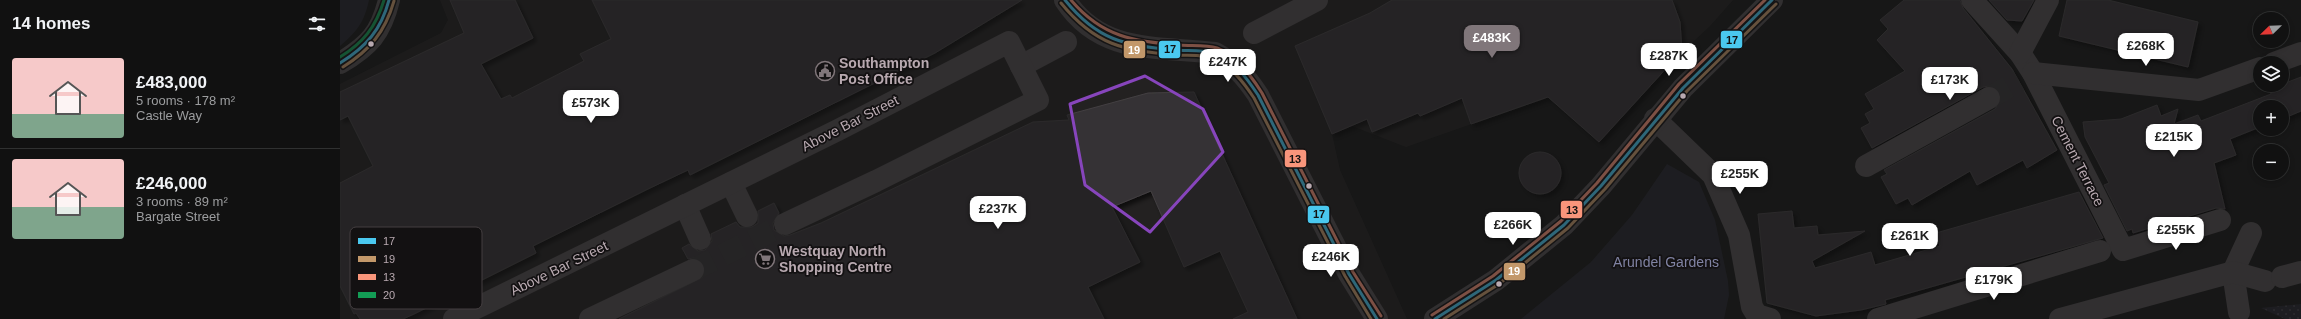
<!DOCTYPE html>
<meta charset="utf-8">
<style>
:root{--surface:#111;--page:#1e1f1f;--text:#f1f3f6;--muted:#9c9d9f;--line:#303131;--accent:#80767a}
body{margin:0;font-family:Arial,sans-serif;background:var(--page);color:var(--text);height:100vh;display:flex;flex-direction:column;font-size:15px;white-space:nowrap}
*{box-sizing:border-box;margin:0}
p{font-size:13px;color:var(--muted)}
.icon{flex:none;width:22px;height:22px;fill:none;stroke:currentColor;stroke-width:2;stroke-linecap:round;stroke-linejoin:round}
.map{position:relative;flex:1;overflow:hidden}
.details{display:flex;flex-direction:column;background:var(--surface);width:340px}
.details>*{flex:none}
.needle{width:26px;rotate:247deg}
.tools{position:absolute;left:1913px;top:12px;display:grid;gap:8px}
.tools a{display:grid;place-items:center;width:36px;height:36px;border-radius:50%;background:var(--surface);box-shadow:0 2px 6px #0003,0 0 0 1px var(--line);font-size:20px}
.price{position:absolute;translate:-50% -34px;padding:0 9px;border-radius:8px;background:#fff;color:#222;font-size:13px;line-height:26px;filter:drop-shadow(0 1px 2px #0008)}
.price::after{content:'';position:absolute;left:50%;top:24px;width:12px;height:9px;margin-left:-6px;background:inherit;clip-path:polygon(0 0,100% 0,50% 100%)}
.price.on{background:var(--accent);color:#fff}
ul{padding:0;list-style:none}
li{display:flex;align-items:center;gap:12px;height:100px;padding:0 12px}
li+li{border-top:1px solid var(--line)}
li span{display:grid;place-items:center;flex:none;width:112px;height:80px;border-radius:4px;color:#555}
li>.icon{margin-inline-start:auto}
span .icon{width:48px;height:48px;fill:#fffc;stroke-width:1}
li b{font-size:17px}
h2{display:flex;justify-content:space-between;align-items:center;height:48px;padding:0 12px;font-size:17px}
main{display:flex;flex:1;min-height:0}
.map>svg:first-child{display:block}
</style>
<main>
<section class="details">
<h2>14 homes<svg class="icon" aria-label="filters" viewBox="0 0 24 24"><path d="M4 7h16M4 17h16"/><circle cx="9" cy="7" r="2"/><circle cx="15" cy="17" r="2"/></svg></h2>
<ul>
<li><span style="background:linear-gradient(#f6c9c9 70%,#7fa58c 0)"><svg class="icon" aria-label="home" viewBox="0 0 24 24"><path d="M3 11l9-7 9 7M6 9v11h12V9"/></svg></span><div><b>£483,000</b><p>5 rooms · 178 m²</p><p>Castle Way</p></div></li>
<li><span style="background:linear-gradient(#f6c9c9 60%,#7fa58c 0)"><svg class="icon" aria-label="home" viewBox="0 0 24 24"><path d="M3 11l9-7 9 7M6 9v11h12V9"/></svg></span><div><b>£246,000</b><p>3 rooms · 89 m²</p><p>Bargate Street</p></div></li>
</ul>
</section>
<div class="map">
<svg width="1961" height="319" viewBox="0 0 1961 319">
<defs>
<pattern id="grass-dots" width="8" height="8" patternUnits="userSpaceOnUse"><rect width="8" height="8" fill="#25252d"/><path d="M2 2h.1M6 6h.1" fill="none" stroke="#434249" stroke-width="1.8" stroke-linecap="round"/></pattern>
<filter id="shadow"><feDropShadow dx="3.5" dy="3.5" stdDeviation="2" flood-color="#0009"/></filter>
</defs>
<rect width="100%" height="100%" fill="#171717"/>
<!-- built -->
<polygon fill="#232121" points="100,0 1393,0 1370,26 1342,52 1259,142 1208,97 1066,147 1012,126 992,134 1000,170 1067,319 0,319 0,84 101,33 108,20"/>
<!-- grass -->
<polygon fill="url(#grass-dots)" points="1961,304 1961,319 1945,319 1921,308"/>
<!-- park -->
<g fill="#25252d">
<path d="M0 0H29C24 23 17 31 0 46Z"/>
<polygon points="1327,164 1359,182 1375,220 1388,281 1389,295 1384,319 1181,319 1251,262 1292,215"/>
</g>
<!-- building -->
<g fill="#353334" stroke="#433f42" filter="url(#shadow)">
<polygon points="110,0 175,0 193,38 141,64 161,99 170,95 172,98 244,61 240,54 271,39 252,0 682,0 595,53 350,175 348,170 308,189 193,246 196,253 74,314 63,319 20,319 16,313 14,314 0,286 0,183 33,166 8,116 0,120 0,92 124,33"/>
<polygon points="1052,0 1332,0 1340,22 1342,51 1259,142 1208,97 1131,124 1122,98 1080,116 1078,113 1032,132 1027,119 992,134 955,46 1030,13"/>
<polygon points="1564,0 1620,0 1623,8 1672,69 1717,150 1687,168 1683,160 1637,185 1630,171 1572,205 1568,198 1556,204 1541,177 1547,174 1544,170 1655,109 1661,99 1660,92 1656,88 1650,86 1643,87 1532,148 1521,128 1530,123 1525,114 1534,109 1525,94 1565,71 1537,40 1548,29 1540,20"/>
<polygon points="1649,0 1694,0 1682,21 1667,20"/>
<polygon points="1727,0 1768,0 1858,22 1848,67 1719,36"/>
<polygon points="1961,77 1961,111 1942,119 1942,107 1920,107 1920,127 1890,139 1896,155 1874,163 1885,209 1876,208 1793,233 1792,229 1787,231 1764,185 1769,183 1745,137 1743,122 1781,119 1817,105 1821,116 1838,109 1834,124 1858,115 1861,121 1931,94 1930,89"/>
<polygon points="854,92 957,319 893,319 908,312 880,251 844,267 811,191 772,207 800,262 748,287 764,319 279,319 363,277 365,271 364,264 354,258 348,259 342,248 349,244 358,251 365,250 372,241 371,234 396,222 400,227 412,227 418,223 418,211 434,203 439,213 433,223 434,230 444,236 450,235 481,223 693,122 729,120 727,115 808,93"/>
<circle cx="1200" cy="173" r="21"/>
<polygon points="1739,192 1763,238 1545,300 1546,304 1521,310 1476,316 1427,303 1418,214 1452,211 1454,228 1477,226 1478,235 1525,231 1472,261 1475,268 1531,252 1535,265 1600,246 1596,233"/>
</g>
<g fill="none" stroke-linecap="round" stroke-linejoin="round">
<!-- pedestrian-tunnel -->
<polyline stroke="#373436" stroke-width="22" stroke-dasharray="22 11" stroke-linecap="butt" points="353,270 445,224"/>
<!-- minor-tunnel -->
<polyline stroke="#373436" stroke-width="22" stroke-dasharray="22 11" stroke-linecap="butt" points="1649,98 1679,81"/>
<!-- pedestrian -->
<g stroke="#504c4e" stroke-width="22">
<polyline points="914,33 977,0"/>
<polyline points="681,66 726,42"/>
<polyline points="391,183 407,216"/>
<polyline points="345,205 360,239"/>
<polyline points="1899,312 1893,272 1911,233"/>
<polyline points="114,319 498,130 669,42 698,100 536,181 445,224"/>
<polyline points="250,319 353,270"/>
<polyline points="1720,319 1893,272 1925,281"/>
</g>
<!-- minor -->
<g stroke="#504c4e" stroke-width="22">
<path d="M725 0C761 55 818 46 875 53 894 63 906 77 918 95L1009 274 1037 319"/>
<polyline points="1632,0 1680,53 1693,73 1783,250 1880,220"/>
<polyline points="1680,53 1708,0"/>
<path d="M0 63C29 46 41 33 49 0"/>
<polyline points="1934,63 1961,53"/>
<polyline points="1693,73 1859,90 1920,68"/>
<polyline points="1315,119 1373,175 1399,235 1412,307 1417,315 1430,319"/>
<polyline points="1526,166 1649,98"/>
<polyline points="1942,277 1961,272"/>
<polyline points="1095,319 1156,280 1224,225 1261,186 1343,88 1432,0"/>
<polyline points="1538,319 1760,251"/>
</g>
<!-- bus-1 casing -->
<g stroke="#131112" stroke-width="6">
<g id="bus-1">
<path d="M725 0C757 40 785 46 835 50 847 51 862 50 874 53 893 58 908 80 918 95L1009 274 1037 319"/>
<path d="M0 63C26 47 41 30 49 0"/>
<polyline points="1095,319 1156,280 1224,225 1261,186 1343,88 1432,0"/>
</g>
</g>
<!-- bus-2 casing -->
<g stroke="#131112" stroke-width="6">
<g id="bus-2">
<path d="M721 3C755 45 784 51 836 55 847 56 865 54 875 59 892 67 904 83 914 98L1005 276 1031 319"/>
<path d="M3 67C30 50 45 32 54 1"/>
<polyline points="1104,319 1159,284 1228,228 1265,189 1347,91 1436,4"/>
</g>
</g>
<!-- bus-3 casing -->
<g stroke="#131112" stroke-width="6">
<g id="bus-3">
<path d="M731 0C762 37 795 42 840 45 851 46 866 45 877 48 896 55 912 77 922 93L1013 272 1041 316"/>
<polyline points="1092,315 1153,276 1221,221 1257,183 1339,84 1425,0"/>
</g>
</g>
<!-- bus-4 casing -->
<g stroke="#131112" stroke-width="6">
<path id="bus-4" d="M0 57C23 43 36 27 44 0"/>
</g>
<!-- bus-1 -->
<use href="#bus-1" stroke="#4ac8ef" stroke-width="3"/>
<!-- bus-2 -->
<use href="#bus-2" stroke="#c3986a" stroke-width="3"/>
<!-- bus-3 -->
<use href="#bus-3" stroke="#f9957b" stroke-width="3"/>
<!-- bus-4 -->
<use href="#bus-4" stroke="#139c55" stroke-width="3"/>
</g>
<!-- marked area -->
<path d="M0 0H1961V319H0ZM805 76 863 109 883 152 810 232 745 185 730 104Z" fill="#171717" fill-opacity=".55" fill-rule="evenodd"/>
<path fill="none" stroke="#8745bc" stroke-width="3" stroke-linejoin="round" d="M805 76 863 109 883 152 810 232 745 185 730 104Z"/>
<!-- icons -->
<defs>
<g id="civic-ring" transform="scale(1)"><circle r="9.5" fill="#131112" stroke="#80767a" stroke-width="1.5"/><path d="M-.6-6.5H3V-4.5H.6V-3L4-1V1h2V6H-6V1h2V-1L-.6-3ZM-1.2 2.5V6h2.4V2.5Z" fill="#80767a"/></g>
<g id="supermarket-ring" transform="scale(1)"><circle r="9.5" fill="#131112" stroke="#80767a" stroke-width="1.5"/><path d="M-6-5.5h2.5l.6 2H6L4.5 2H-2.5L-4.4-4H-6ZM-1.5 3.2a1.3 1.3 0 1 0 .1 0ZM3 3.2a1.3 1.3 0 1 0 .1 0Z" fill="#80767a"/></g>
</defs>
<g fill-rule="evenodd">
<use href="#civic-ring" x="485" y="71"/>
<use href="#supermarket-ring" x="425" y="259"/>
</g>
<!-- markers -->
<g fill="#b8a9b0" stroke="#131112" stroke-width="1.5">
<circle cx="31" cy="44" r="3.5"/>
<circle cx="1343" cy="96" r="3.5"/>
<circle cx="969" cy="186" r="3.5"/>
<circle cx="1159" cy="284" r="3.5"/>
</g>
<g text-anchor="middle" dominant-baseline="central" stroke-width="3.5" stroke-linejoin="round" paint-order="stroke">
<!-- poi labels -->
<g font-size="14" font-weight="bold" fill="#b8a9b0" stroke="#131112" text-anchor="start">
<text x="499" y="63">Southampton<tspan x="499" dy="16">Post Office</tspan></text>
<text x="439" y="251">Westquay North<tspan x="439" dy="16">Shopping Centre</tspan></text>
</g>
<!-- street labels -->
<g font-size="14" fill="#b8a9b0" stroke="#131112">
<text transform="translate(510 123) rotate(-27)">Above Bar Street</text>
<text transform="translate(1738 161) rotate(63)">Cement Terrace</text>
<text transform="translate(219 268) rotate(-26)">Above Bar Street</text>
</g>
<!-- park labels -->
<g font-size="14" fill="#8083a3" stroke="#131112">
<text x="1326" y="262">Arundel Gardens</text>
</g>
</g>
<!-- legend -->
<rect x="10" y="227" width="132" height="82" rx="6" fill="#131112" stroke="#453f41" stroke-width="1"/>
<rect x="18" y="238" width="18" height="6" fill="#4ac8ef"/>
<rect x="18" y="256" width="18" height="6" fill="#c3986a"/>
<rect x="18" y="274" width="18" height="6" fill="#f9957b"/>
<rect x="18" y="292" width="18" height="6" fill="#139c55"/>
<g font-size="11" fill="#b8a9b0">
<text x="43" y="245">17</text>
<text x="43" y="263">19</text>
<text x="43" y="281">13</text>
<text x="43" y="299">20</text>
</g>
<g stroke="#131112" stroke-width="1.5">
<rect x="1380" y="30" width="23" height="19" rx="4" fill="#4ac8ef"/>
<rect x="818" y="40" width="23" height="19" rx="4" fill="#4ac8ef"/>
<rect x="783" y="40" width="23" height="19" rx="4" fill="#c3986a"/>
<rect x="944" y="149" width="23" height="19" rx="4" fill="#f9957b"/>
<rect x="1220" y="200" width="23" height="19" rx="4" fill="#f9957b"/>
<rect x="967" y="205" width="23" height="19" rx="4" fill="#4ac8ef"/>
<rect x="1163" y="262" width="23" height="19" rx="4" fill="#c3986a"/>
</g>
<g font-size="11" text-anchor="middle" font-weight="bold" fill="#fff">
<text x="794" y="54">19</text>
<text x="1174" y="275">19</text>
</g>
<g font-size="11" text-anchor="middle" font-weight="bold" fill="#111">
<text x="1392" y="44">17</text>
<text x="830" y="53">17</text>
<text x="955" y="163">13</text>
<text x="1232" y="214">13</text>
<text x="979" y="218">17</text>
</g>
</svg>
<div class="tools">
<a><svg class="needle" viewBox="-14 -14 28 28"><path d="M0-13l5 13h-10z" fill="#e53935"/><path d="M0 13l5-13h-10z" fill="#9c9d9f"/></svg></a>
<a><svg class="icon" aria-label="layers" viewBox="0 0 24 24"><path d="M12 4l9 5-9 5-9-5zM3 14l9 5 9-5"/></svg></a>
<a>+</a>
<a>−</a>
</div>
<b class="price on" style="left:1152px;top:59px">£483K</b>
<b class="price" style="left:1806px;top:67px">£268K</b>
<b class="price" style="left:1329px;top:77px">£287K</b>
<b class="price" style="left:888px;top:83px">£247K</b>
<b class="price" style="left:1610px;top:101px">£173K</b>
<b class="price" style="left:251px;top:124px">£573K</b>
<b class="price" style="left:1834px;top:158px">£215K</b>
<b class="price" style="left:1400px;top:195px">£255K</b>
<b class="price" style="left:658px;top:230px">£237K</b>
<b class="price" style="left:1173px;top:246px">£266K</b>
<b class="price" style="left:1836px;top:251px">£255K</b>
<b class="price" style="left:1570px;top:257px">£261K</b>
<b class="price" style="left:991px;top:278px">£246K</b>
<b class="price" style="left:1654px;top:301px">£179K</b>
</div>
</main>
